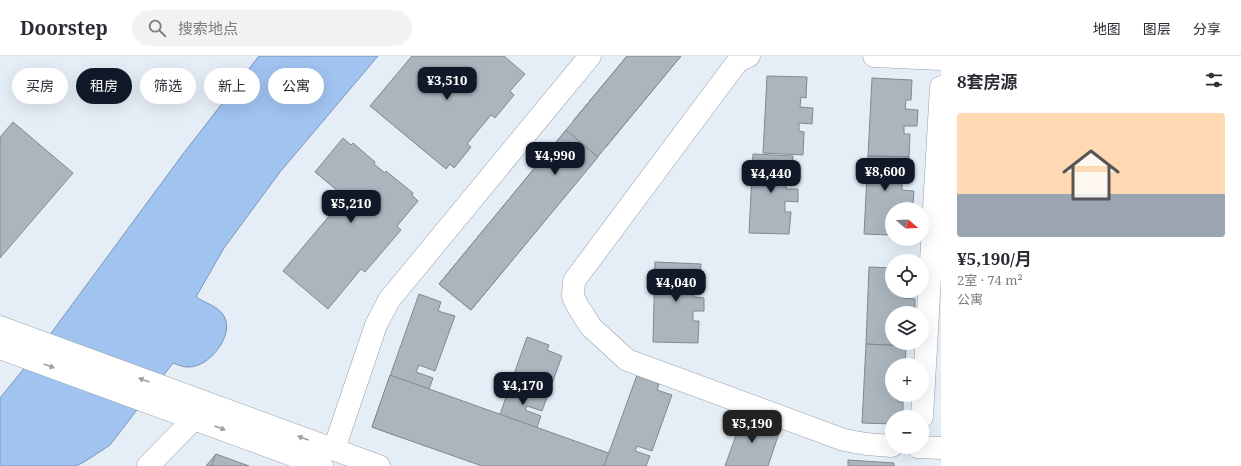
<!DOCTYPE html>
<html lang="zh">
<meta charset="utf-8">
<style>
:root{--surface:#fff;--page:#f2f2f3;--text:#2b2b33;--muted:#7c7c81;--line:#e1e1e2;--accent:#111827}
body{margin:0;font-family:"Noto Serif","Noto Sans SC",serif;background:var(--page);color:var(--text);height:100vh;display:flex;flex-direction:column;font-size:15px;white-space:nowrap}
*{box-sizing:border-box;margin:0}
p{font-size:13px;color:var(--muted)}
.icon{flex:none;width:22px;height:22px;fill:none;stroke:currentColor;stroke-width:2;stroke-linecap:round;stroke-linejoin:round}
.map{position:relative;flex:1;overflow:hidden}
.sheet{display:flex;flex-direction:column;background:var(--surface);width:300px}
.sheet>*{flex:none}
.banner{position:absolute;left:12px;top:12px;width:380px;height:36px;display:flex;gap:8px}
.needle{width:26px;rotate:109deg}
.fabs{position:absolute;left:885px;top:146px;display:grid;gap:8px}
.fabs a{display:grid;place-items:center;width:44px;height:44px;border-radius:50%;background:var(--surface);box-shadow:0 4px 16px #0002;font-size:20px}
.price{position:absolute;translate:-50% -34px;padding:0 9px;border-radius:8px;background:var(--accent);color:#fff;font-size:13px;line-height:26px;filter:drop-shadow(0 1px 2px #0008)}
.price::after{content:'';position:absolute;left:50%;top:24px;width:12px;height:9px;margin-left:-6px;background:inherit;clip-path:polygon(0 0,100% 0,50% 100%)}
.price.on{background:#222;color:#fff}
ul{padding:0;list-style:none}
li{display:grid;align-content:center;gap:8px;height:212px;padding:0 16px}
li+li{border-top:1px solid var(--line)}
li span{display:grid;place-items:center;height:124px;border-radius:4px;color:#555}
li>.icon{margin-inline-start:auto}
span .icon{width:72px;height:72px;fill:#fffc;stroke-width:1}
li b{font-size:17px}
h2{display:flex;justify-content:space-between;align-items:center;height:48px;padding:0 16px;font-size:17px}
.chip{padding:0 14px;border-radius:18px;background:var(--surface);box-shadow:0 4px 16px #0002;font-size:14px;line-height:36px}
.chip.on{background:var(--accent);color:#fff}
header{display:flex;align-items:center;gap:24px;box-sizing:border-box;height:56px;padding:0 20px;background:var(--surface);border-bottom:1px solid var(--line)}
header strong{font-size:19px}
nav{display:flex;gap:22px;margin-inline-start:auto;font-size:14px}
.search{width:280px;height:36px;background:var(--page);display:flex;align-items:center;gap:10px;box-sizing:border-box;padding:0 14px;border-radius:22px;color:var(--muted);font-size:15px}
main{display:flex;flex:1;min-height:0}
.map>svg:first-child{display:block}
</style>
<header>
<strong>Doorstep</strong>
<div class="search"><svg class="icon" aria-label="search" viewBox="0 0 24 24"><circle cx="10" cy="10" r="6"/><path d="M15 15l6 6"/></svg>搜索地点</div>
<nav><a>地图</a><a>图层</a><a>分享</a></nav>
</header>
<main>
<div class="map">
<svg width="941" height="410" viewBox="0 0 941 410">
<rect width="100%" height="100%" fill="#e5eef7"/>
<!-- water -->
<path fill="#a1c3f0" stroke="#7c95b5" d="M259 0H378L280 116 224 192 196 241C205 247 218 250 224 260 235 279 209 312 188 311 183 311 178 309 173 307L110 389 84 406 76 410H0V342L35 299 183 98Z"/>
<!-- building -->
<g fill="#acb5be" stroke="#808891">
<polygon points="412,0 504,0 525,18 510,35 514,39 495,62 491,59 467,88 471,91 454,112 450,108 446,113 370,50"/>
<polygon points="627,0 681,0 605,92 573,65"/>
<polygon points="627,0 681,0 471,254 439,228"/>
<polygon points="767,20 807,21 806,42 801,41 800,51 813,52 812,68 799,67 799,75 804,76 803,99 763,97"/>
<polygon points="872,22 912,24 911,44 906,44 905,53 918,54 917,70 904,70 904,78 910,78 909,101 868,100"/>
<polygon points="13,66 73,117 0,202 0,81"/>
<polygon points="566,74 598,101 471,254 439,228"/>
<polygon points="343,82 351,89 353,87 375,106 374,108 385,117 386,115 413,137 412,139 418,145 397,170 401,174 365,216 361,213 328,253 283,215 345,141 315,116"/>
<polygon points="753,98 793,100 792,122 787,122 786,133 798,133 798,146 785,145 785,156 791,156 789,178 749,177"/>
<polygon points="868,100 909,101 907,124 902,124 902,134 914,135 913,147 901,147 901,153 892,153 892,179 864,178"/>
<polygon points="655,206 701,208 700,228 694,228 694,241 704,242 704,255 693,255 693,265 699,265 698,287 653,286"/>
<polygon points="869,211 892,212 892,235 903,235 903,242 915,243 915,257 892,257 892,287 906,287 906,290 866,288"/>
<polygon points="419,238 441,246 438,255 455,260 435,315 419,309 416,316 433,322 414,375 397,369 394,379 372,371"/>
<polygon points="527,281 549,289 547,294 562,300 542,355 527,350 525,354 541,360 523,410 482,410"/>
<polygon points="866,288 906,290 905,309 892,309 892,339 898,339 898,346 903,346 903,361 892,361 892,368 862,367"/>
<polygon points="390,319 645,410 482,410 394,379 372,371"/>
<polygon points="637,319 659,328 657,334 672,339 652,395 637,390 635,395 650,400 646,410 604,410"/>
<polygon points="744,357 767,365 765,372 779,377 768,410 725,410"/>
<polygon points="216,398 230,410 206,410"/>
<polygon points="216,398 249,410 211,410"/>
<polygon points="848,404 894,407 894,410 848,410"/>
</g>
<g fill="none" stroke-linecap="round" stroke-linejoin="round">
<!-- minor casing -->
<g stroke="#98a0a9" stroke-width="23">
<g id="minor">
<polyline points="749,0 738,5 574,225 573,240 577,249 591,271 627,304 844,384 866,388 892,390"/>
<polyline points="874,0 941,3"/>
<polyline points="0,271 379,410"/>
<polyline points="0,292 322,410"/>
<polyline points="922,361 941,31"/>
<polyline points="918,391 941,392"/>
<polyline points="334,393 376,269 389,244 590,0"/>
<polyline points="148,410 187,370 193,363"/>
</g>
</g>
<!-- minor -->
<use href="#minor" stroke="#fff" stroke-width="22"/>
</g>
<!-- one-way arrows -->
<defs><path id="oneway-solid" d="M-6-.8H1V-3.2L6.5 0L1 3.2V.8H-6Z"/></defs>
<g fill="#9d9fa0">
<use href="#oneway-solid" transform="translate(49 310) rotate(20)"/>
<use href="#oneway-solid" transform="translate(144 324) rotate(-160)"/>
<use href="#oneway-solid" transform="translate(220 372) rotate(20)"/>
<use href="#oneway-solid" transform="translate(303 382) rotate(-160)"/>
</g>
</svg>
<div class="fabs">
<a><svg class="needle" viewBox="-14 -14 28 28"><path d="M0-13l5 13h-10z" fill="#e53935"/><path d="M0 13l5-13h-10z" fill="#7c7c81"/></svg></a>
<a><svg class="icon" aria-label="locate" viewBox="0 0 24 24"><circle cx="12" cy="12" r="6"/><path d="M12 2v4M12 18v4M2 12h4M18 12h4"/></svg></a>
<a><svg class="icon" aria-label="layers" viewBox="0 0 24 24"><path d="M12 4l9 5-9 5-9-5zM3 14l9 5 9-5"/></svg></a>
<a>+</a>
<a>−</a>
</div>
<b class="price" style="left:447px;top:45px">¥3,510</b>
<b class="price" style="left:555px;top:120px">¥4,990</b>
<b class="price" style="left:885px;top:136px">¥8,600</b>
<b class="price" style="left:771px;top:138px">¥4,440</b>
<b class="price" style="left:351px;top:168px">¥5,210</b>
<b class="price" style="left:676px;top:247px">¥4,040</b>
<b class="price" style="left:523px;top:350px">¥4,170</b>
<b class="price on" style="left:752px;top:388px">¥5,190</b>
<div class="banner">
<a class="chip">买房</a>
<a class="chip on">租房</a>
<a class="chip">筛选</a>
<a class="chip">新上</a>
<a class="chip">公寓</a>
</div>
</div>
<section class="sheet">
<h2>8套房源<svg class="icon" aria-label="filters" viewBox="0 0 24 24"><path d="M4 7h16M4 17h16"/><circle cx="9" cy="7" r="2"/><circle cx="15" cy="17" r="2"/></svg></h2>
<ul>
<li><span style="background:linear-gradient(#ffd9b3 65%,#9aa5b1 0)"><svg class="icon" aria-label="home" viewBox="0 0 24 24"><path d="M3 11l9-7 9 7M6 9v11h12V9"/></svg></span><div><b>¥5,190/月</b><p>2室 · 74 m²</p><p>公寓</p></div></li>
</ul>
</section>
</main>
